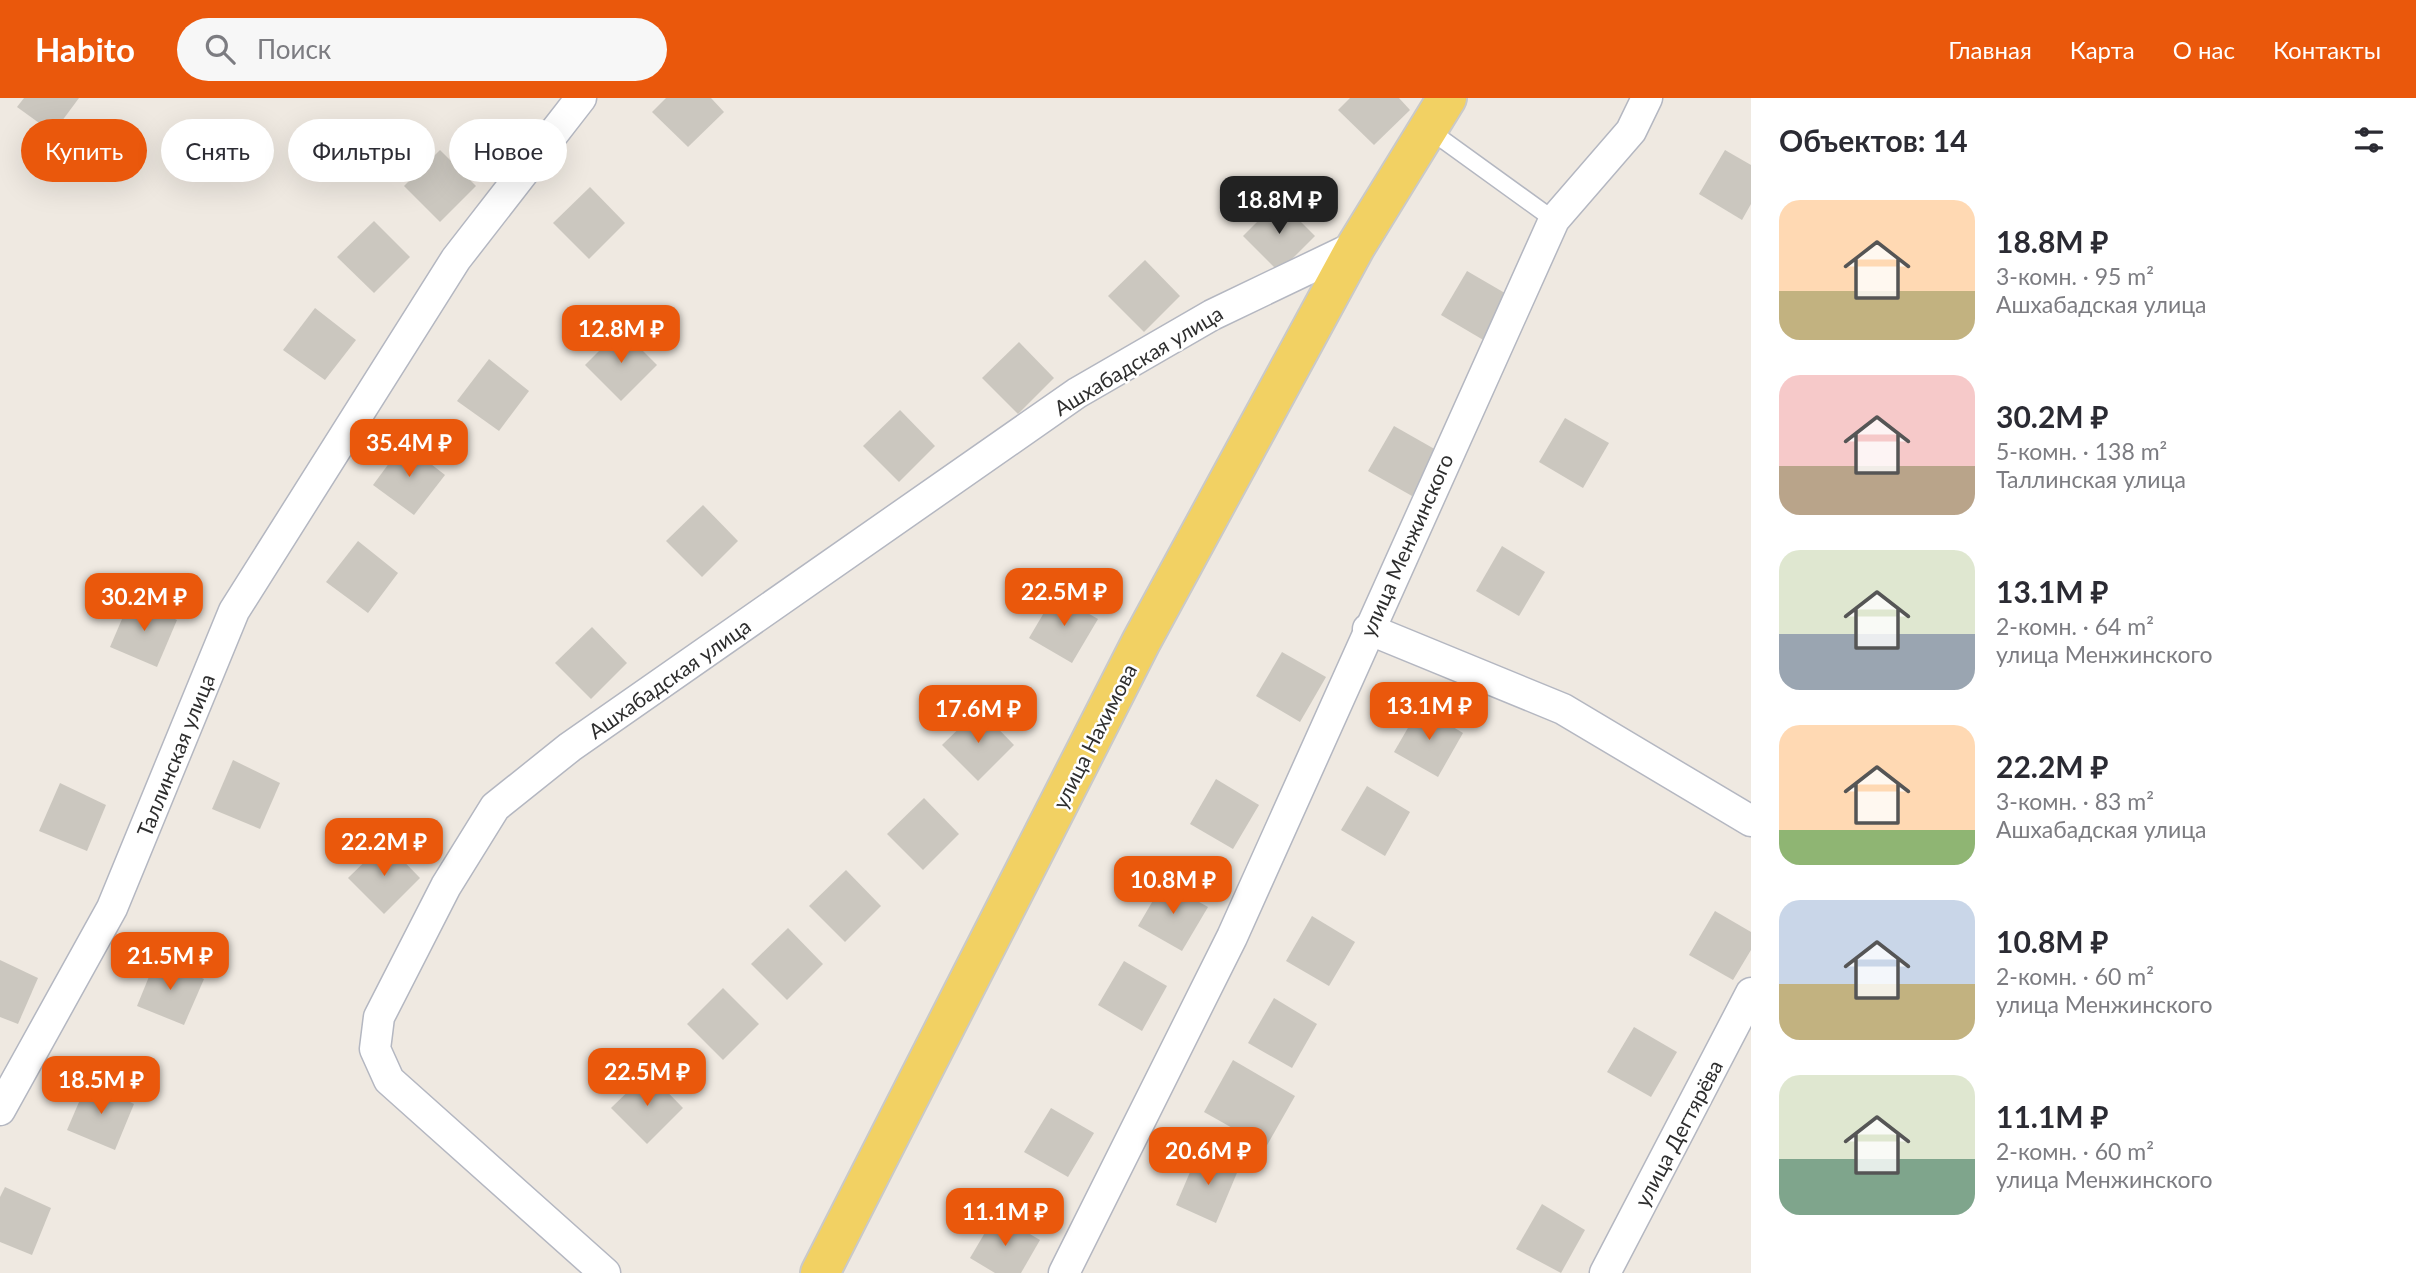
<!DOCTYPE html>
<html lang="ru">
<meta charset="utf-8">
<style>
:root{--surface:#fff;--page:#f7f7f7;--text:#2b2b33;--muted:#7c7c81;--accent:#ea580c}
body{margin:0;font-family:Lato,sans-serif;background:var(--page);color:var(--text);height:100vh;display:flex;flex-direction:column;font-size:26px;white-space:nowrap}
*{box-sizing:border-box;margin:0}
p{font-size:23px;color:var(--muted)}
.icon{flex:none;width:38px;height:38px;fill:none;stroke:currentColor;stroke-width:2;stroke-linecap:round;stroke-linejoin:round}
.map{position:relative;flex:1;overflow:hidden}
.details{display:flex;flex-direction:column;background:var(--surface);width:665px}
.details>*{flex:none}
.guide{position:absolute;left:21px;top:21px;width:665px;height:63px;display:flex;gap:14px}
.price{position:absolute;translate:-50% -60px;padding:0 16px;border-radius:14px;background:var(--accent);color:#fff;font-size:23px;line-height:46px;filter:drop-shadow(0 2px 4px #0008)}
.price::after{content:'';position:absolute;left:50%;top:42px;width:21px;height:16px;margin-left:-10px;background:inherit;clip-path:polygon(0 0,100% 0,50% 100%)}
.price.active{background:#222;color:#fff}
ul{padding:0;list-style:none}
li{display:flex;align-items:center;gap:21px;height:175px;padding:0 28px}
li span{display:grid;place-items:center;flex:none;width:196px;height:140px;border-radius:21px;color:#555}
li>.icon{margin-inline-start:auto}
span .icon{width:84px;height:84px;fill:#fffc;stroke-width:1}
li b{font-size:30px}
h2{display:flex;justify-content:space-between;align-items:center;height:84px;padding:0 28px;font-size:30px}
.pill{padding:0 24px;border-radius:32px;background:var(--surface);box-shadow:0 7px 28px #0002;font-size:24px;line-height:63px}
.pill.active{background:var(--accent);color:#fff}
header{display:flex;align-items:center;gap:42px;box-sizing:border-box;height:98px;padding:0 35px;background:var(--accent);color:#fff}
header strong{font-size:33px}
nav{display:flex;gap:38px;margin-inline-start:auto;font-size:24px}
.search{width:490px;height:63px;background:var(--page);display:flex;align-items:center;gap:18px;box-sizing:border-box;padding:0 24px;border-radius:38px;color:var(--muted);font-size:26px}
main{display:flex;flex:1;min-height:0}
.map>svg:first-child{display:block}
</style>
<header>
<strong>Habito</strong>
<div class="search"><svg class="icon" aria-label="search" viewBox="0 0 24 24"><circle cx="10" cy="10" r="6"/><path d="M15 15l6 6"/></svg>Поиск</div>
<nav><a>Главная</a><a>Карта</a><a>О нас</a><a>Контакты</a></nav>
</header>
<main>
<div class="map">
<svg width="1751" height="1175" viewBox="0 0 1751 1175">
<rect width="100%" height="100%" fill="#efe9e1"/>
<!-- building -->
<g fill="#cbc7bf">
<polygon points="24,0 79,0 53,35 17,9"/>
<polygon points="666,0 711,0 724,14 688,49 652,14"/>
<polygon points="1350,0 1399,0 1410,12 1374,47 1338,12"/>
<polygon points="440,52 476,88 440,124 404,88"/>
<polygon points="1725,52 1751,67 1751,106 1742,122 1699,96"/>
<polygon points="590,89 625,125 589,161 553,125"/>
<polygon points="1279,102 1315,138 1279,174 1243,138"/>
<polygon points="374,123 410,159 374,195 337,159"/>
<polygon points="1145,162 1180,198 1144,234 1108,198"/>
<polygon points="1467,173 1510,198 1485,243 1441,217"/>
<polygon points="315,210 356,242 325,282 283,252"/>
<polygon points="621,231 657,267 621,303 585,267"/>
<polygon points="1019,244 1054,280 1018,316 982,280"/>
<polygon points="489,261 529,293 499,333 457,303"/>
<polygon points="900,312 935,348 899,384 863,348"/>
<polygon points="1565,320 1609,345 1583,390 1539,364"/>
<polygon points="1394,328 1438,353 1412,398 1368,373"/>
<polygon points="404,345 445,377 414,417 373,387"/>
<polygon points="703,407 738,443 702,479 666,443"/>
<polygon points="358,443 398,475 368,515 326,484"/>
<polygon points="1502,448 1545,474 1519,518 1476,493"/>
<polygon points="1055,496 1098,521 1072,565 1029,540"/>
<polygon points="131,500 177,522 157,569 110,549"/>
<polygon points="592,529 627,565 591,601 555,565"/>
<polygon points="1282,554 1326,579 1300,624 1256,598"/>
<polygon points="1420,609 1463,635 1438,679 1394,654"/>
<polygon points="979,611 1014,647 978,683 942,647"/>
<polygon points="233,662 280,685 260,731 212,711"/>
<polygon points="1216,681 1259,707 1233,751 1190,726"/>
<polygon points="60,685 106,707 87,753 39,733"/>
<polygon points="1367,688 1410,714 1385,758 1341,732"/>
<polygon points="924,700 959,736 923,772 887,736"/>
<polygon points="385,744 420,780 384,816 348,780"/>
<polygon points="846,772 881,808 845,844 809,808"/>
<polygon points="1164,784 1208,809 1182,853 1138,828"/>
<polygon points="1715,813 1751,834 1751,852 1733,882 1689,857"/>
<polygon points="1312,818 1355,844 1329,888 1286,863"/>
<polygon points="788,830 823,866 787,902 751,866"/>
<polygon points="157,859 204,881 184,927 137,908"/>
<polygon points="0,862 38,880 18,926 0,919"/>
<polygon points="1124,863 1167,888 1142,933 1098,907"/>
<polygon points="723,890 759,926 723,962 687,926"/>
<polygon points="1274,900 1317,926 1292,970 1248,945"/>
<polygon points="1634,929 1677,954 1651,999 1607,974"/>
<polygon points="1233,962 1295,998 1266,1049 1204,1014"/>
<polygon points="648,974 683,1010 647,1046 611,1010"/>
<polygon points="88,983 134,1006 115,1052 67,1032"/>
<polygon points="1051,1010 1094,1035 1068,1079 1024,1054"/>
<polygon points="1199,1053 1239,1070 1216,1125 1176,1107"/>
<polygon points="5,1089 51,1110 32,1157 0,1144 0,1099"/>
<polygon points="1542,1106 1585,1132 1561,1175 1516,1151"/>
<polygon points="996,1116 1040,1142 1021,1175 995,1175 970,1160"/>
</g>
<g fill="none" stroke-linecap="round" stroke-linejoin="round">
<!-- service casing -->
<g stroke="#b4b7c1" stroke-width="19">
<polyline id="service" points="1428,31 1554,122"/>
</g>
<!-- minor casing -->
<g stroke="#b4b7c1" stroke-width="33">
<g id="minor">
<polyline points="1368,531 1563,611 1751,723"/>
<polyline points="0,1012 112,810 234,513 456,161 581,0"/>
<polyline points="605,1175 389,982 375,951 379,919 446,788 495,709 570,649 1077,295 1212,217 1356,148"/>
<polyline points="1064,1175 1232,839 1554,122 1631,33 1647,0"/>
<polyline points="1605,1175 1751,895"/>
</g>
</g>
<!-- primary casing -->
<g stroke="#c9c9c9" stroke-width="42">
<polyline id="primary" points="820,1175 1141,544 1356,148 1447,0"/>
</g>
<!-- service -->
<use href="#service" stroke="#fff" stroke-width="16"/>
<!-- minor -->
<use href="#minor" stroke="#fff" stroke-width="30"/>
<!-- primary -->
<use href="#primary" stroke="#f2d163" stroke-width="38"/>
</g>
<g text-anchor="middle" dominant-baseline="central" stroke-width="5" stroke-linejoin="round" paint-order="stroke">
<!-- street labels -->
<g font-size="21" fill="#2e2e2e" stroke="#fff">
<text transform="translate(1138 262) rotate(-31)">Ашхабадская улица</text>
<text transform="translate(1406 447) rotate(-66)">улица Менжинского</text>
<text transform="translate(669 580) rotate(-35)">Ашхабадская улица</text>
<text transform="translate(1094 638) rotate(-63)">улица Нахимова</text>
<text transform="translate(175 657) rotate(-68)">Таллинская улица</text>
<text transform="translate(1678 1035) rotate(-62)">улица Дегтярёва</text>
</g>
</g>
</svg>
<b class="price active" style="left:1279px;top:138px">18.8M ₽</b>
<b class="price" style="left:621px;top:267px">12.8M ₽</b>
<b class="price" style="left:409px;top:381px">35.4M ₽</b>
<b class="price" style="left:1064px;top:530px">22.5M ₽</b>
<b class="price" style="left:144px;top:535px">30.2M ₽</b>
<b class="price" style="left:1429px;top:644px">13.1M ₽</b>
<b class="price" style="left:978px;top:647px">17.6M ₽</b>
<b class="price" style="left:384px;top:780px">22.2M ₽</b>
<b class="price" style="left:1173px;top:818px">10.8M ₽</b>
<b class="price" style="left:170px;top:894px">21.5M ₽</b>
<b class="price" style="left:647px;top:1010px">22.5M ₽</b>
<b class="price" style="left:101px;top:1018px">18.5M ₽</b>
<b class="price" style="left:1208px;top:1089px">20.6M ₽</b>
<b class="price" style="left:1005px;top:1150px">11.1M ₽</b>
<div class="guide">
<a class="pill active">Купить</a>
<a class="pill">Снять</a>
<a class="pill">Фильтры</a>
<a class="pill">Новое</a>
</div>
</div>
<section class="details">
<h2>Объектов: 14<svg class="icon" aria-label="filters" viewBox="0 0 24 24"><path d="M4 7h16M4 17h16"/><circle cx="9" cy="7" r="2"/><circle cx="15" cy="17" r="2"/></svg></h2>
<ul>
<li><span style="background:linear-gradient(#ffd9b3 65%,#c2b280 0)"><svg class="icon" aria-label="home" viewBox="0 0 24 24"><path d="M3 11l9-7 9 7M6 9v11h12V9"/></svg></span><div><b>18.8M ₽</b><p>3-комн. · 95 m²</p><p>Ашхабадская улица</p></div></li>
<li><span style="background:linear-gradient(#f6c9c9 65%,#b9a48a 0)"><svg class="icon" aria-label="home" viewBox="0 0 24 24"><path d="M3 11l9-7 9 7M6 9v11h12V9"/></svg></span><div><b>30.2M ₽</b><p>5-комн. · 138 m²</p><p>Таллинская улица</p></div></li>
<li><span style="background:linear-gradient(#dfe7d0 60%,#9aa5b1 0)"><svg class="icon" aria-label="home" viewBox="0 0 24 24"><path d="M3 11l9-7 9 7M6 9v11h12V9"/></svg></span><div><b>13.1M ₽</b><p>2-комн. · 64 m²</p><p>улица Менжинского</p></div></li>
<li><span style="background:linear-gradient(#ffd9b3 75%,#8fb573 0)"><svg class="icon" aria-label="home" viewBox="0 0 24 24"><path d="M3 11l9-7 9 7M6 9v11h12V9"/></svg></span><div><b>22.2M ₽</b><p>3-комн. · 83 m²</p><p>Ашхабадская улица</p></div></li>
<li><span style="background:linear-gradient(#c9d6e8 60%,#c2b280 0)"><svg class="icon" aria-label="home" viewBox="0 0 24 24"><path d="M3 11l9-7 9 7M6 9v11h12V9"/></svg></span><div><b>10.8M ₽</b><p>2-комн. · 60 m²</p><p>улица Менжинского</p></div></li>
<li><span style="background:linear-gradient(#dfe7d0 60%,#7fa58c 0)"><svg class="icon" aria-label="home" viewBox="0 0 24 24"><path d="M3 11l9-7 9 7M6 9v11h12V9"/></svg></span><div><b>11.1M ₽</b><p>2-комн. · 60 m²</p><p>улица Менжинского</p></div></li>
</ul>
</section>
</main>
